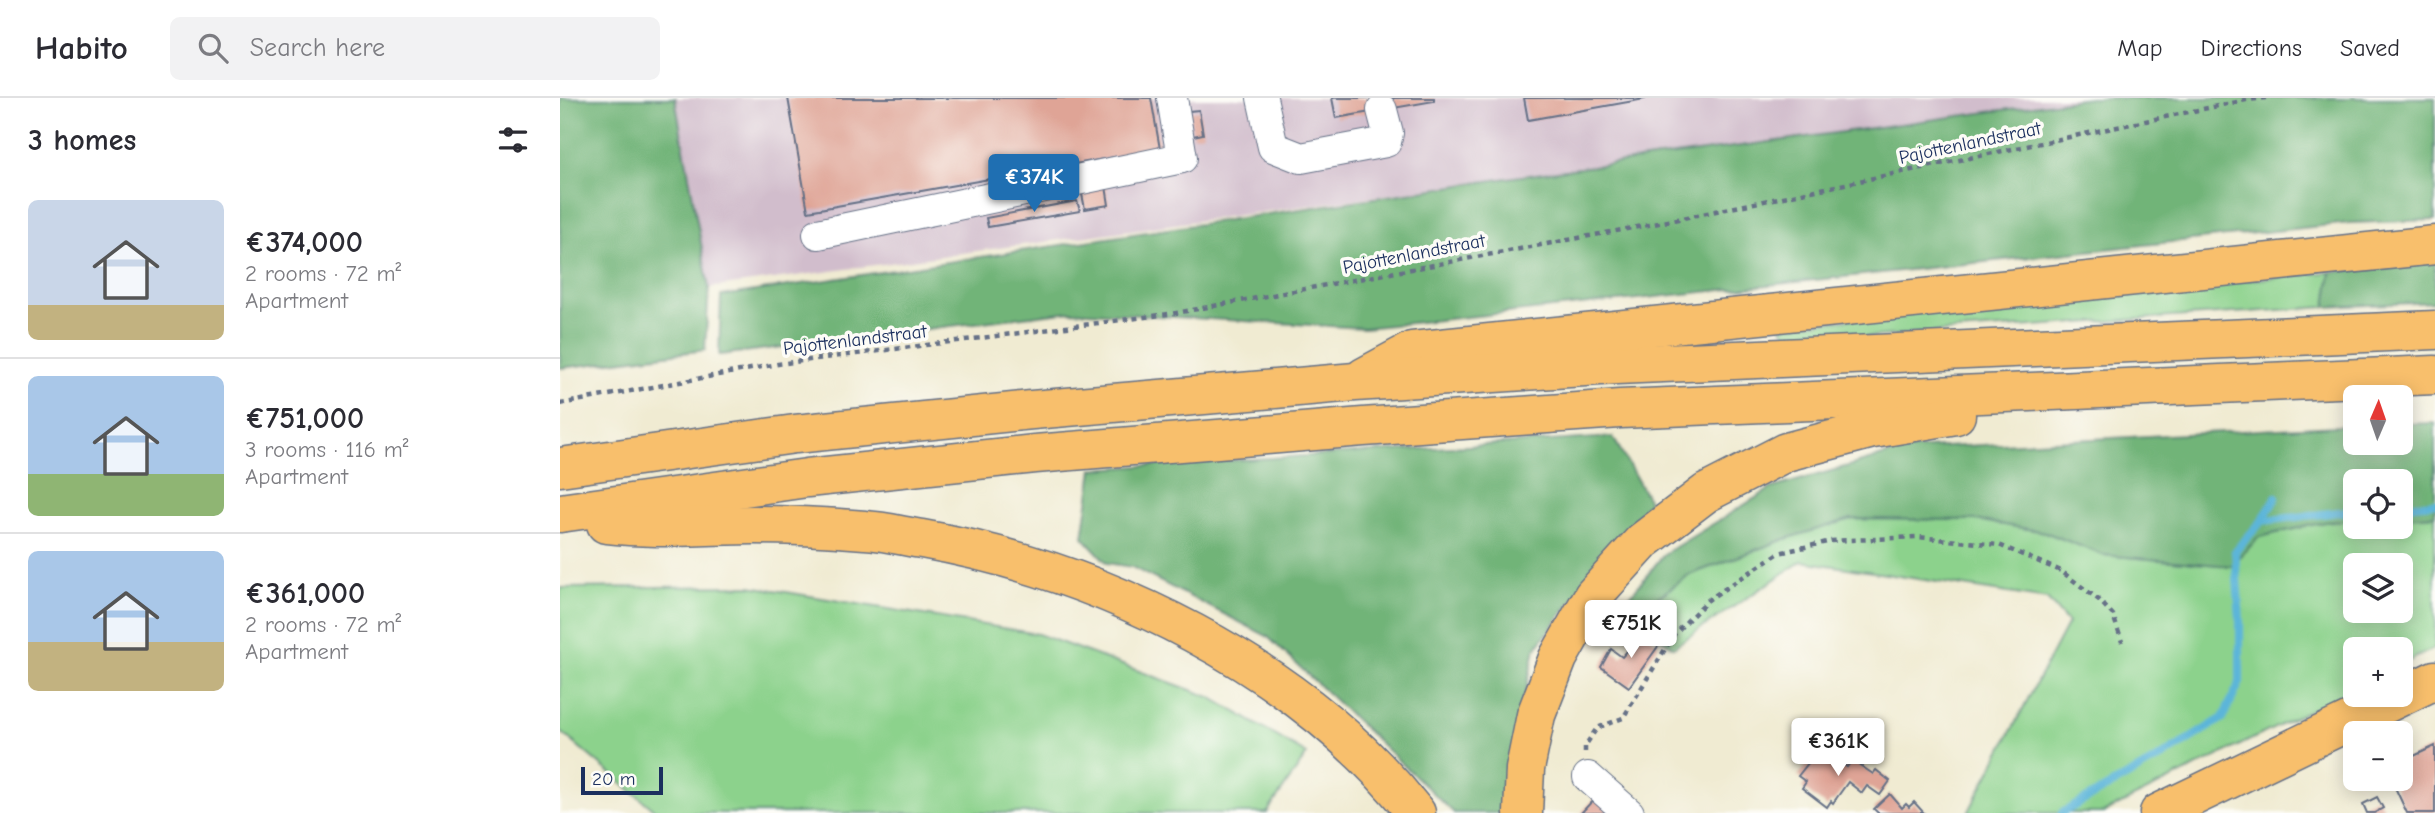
<!DOCTYPE html>
<meta charset="utf-8">
<style>
:root{--surface:#fff;--page:#f2f2f3;--text:#2b2b33;--muted:#7c7c81;--line:#e1e1e2;--accent:#1f6fb2}
body{margin:0;font-family:"Comic Neue",sans-serif;background:var(--page);color:var(--text);height:100vh;display:flex;flex-direction:column;font-size:26px;white-space:nowrap}
*{box-sizing:border-box;margin:0}
p{font-size:23px;color:var(--muted)}
.icon{flex:none;width:38px;height:38px;fill:none;stroke:currentColor;stroke-width:2;stroke-linecap:round;stroke-linejoin:round}
.map{position:relative;flex:1;overflow:hidden}
.drawer{display:flex;flex-direction:column;background:var(--surface);width:560px}
.drawer>*{flex:none}
.needle{width:46px;rotate:2deg}
.tools{position:absolute;left:1783px;top:287px;display:grid;gap:14px}
.tools a{display:grid;place-items:center;width:70px;height:70px;border-radius:10px;background:var(--surface);box-shadow:0 4px 18px #0003;font-size:35px}
.scale{position:absolute;left:21px;bottom:18px;width:82px;box-sizing:border-box;padding-left:7px;border:4px solid #1b2f5e;border-top:0;font-size:19px;line-height:24px;white-space:nowrap;color:#1b2f5e;-webkit-text-stroke:5px #fdfcf7;paint-order:stroke}
.price{position:absolute;translate:-50% -60px;padding:0 16px;border-radius:7px;background:#fff;color:#222;font-size:23px;line-height:46px;filter:drop-shadow(0 2px 4px #0008)}
.price::after{content:'';position:absolute;left:50%;top:42px;width:21px;height:16px;margin-left:-10px;background:inherit;clip-path:polygon(0 0,100% 0,50% 100%)}
.price.selected{background:var(--accent);color:#fff}
ul{padding:0;list-style:none}
li{display:flex;align-items:center;gap:21px;height:175px;padding:0 28px}
li+li{border-top:2px solid var(--line)}
li span{display:grid;place-items:center;flex:none;width:196px;height:140px;border-radius:10px;color:#555}
li>.icon{margin-inline-start:auto}
span .icon{width:84px;height:84px;fill:#fffc;stroke-width:1}
li b{font-size:30px}
h2{display:flex;justify-content:space-between;align-items:center;height:84px;padding:0 28px;font-size:30px}
header{display:flex;align-items:center;gap:42px;box-sizing:border-box;height:98px;padding:0 35px;background:var(--surface);border-bottom:2px solid var(--line)}
header strong{font-size:33px}
nav{display:flex;gap:38px;margin-inline-start:auto;font-size:24px}
.search{width:490px;height:63px;background:var(--page);display:flex;align-items:center;gap:18px;box-sizing:border-box;padding:0 24px;border-radius:10px;color:var(--muted);font-size:26px}
main{display:flex;flex:1;min-height:0}
.map>svg:first-child{display:block}
</style>
<header>
<strong>Habito</strong>
<div class="search"><svg class="icon" aria-label="search" viewBox="0 0 24 24"><circle cx="10" cy="10" r="6"/><path d="M15 15l6 6"/></svg>Search here</div>
<nav><a>Map</a><a>Directions</a><a>Saved</a></nav>
</header>
<main>
<section class="drawer">
<h2>3 homes<svg class="icon" aria-label="filters" viewBox="0 0 24 24"><path d="M4 7h16M4 17h16"/><circle cx="9" cy="7" r="2"/><circle cx="15" cy="17" r="2"/></svg></h2>
<ul>
<li><span style="background:linear-gradient(#c9d6e8 75%,#c2b280 0)"><svg class="icon" aria-label="home" viewBox="0 0 24 24"><path d="M3 11l9-7 9 7M6 9v11h12V9"/></svg></span><div><b>€374,000</b><p>2 rooms · 72 m²</p><p>Apartment</p></div></li>
<li><span style="background:linear-gradient(#a9c7e8 70%,#8fb573 0)"><svg class="icon" aria-label="home" viewBox="0 0 24 24"><path d="M3 11l9-7 9 7M6 9v11h12V9"/></svg></span><div><b>€751,000</b><p>3 rooms · 116 m²</p><p>Apartment</p></div></li>
<li><span style="background:linear-gradient(#a9c7e8 65%,#c2b280 0)"><svg class="icon" aria-label="home" viewBox="0 0 24 24"><path d="M3 11l9-7 9 7M6 9v11h12V9"/></svg></span><div><b>€361,000</b><p>2 rooms · 72 m²</p><p>Apartment</p></div></li>
</ul>
</section>
<div class="map">
<svg width="1875" height="715" viewBox="0 0 1875 715">
<rect width="100%" height="100%" fill="#fdfcf7"/>
<filter id="ink" filterUnits="userSpaceOnUse"><feTurbulence type="fractalNoise" baseFrequency=".0143" numOctaves="2"/><feDisplacementMap in="SourceGraphic" scale="14" xChannelSelector="R" yChannelSelector="G"/><feConvolveMatrix kernelMatrix="1 2 1 2 8 2 1 2 1" color-interpolation-filters="sRGB"/></filter>
<filter id="wash" filterUnits="userSpaceOnUse"><feTurbulence type="fractalNoise" baseFrequency=".00686" numOctaves="4" result="noise"/><feDisplacementMap in="SourceGraphic" scale="28" xChannelSelector="R" yChannelSelector="G"/><feGaussianBlur stdDeviation="1.57" result="paint"/><feColorMatrix in="noise" values="0 0 0 0 0 0 0 0 0 0 0 0 0 0 0 0 0 1.4 0 .05"/><feComposite in="paint" operator="in"/></filter>
<g filter="url(#wash)">
<rect width="100%" height="100%" fill="#f0ebd2"/>
<!-- industrial -->
<polygon fill="#d1bdcc" points="115,0 1530,0 149,190"/>
<!-- green -->
<g fill="#8cd28c" stroke="#548075" stroke-width="2" fill-rule="evenodd">
<polygon points="1771,174 1766,209 1226,244 1226,236 1221,228"/>
<path d="M1875 417V550L1841 567V551H1796L1795 590 1543 715H1408L1508 525 1487 501 1242 463 1113 549 1072 518 1129 477 1225 441 1291 421 1416 422 1485 434 1543 457 1671 468 1699 439 1765 424 1795 422 1796 429H1841V419ZM1796 467H1841V513H1796Z"/>
<polygon points="190,488 478,536 650,599 747,656 707,715 98,715 0,633 0,490"/>
</g>
<!-- forest -->
<g fill="#71b478" stroke="#46726b" stroke-width="2">
<polygon points="0,0 115,0 149,190 145,252 0,270"/>
<polygon points="1530,0 1875,0 1875,122 1790,125 804,230 511,213 159,257 161,198 954,79"/>
<polygon points="1875,164 1875,204 1766,209 1771,174"/>
<polygon points="1875,325 1875,417 1841,419 1841,383 1796,383 1795,422 1765,424 1699,439 1671,468 1543,457 1485,434 1416,422 1291,421 1225,441 1129,477 1072,518 1067,502 1104,456 1212,390 1347,351 1795,327 1796,345 1841,345 1841,326"/>
<polygon points="1053,339 1089,403 975,551 947,680 942,715 894,715 707,538 572,469 547,465 523,439 533,371"/>
</g>
<g fill="none" stroke-linecap="round" stroke-linejoin="round">
<!-- stream -->
<g stroke="#5bb5d9" stroke-width="8">
<polyline points="1841,408 1875,405"/>
<polyline points="1702,423 1796,412"/>
<polyline points="1502,715 1601,659 1663,620 1680,584 1680,522 1675,453 1702,423 1716,399"/>
</g>
</g>
<g id="blocks">
<!-- building -->
<g fill="#dfa496">
<polygon points="228,0 591,0 600,51 248,113"/>
<polygon points="772,0 874,0 874,3 776,20"/>
<polygon points="964,0 1085,0 1085,1 968,22"/>
<polygon points="639,12 643,36 633,38 629,13"/>
<polygon points="546,88 549,107 525,111 521,91"/>
<polygon points="517,103 520,113 428,129 426,120"/>
<polygon points="1084,534 1099,547 1069,589 1041,569 1051,551 1062,559"/>
<polygon points="1875,648 1875,715 1847,715 1831,681 1841,681 1841,664"/>
<polygon points="1260,650 1287,669 1292,662 1313,676 1316,672 1330,683 1320,697 1307,688 1302,695 1288,684 1273,705 1271,703 1267,709 1242,690 1246,684 1238,678"/>
<polygon points="1330,696 1342,710 1346,706 1349,709 1354,704 1364,715 1318,715 1314,711"/>
<polygon points="1036,699 1053,715 1021,715"/>
<polygon points="1817,699 1823,710 1814,715 1807,715 1803,706"/>
</g>
</g>
</g>
<g filter="url(#ink)">
<use href="#blocks" fill-opacity="0" stroke="#667187" stroke-width="2"/>
<g fill="none" stroke-linecap="round" stroke-linejoin="round">
<!-- minor casing -->
<g stroke="#667187" stroke-width="32">
<g id="minor">
<polyline points="702,0 713,49 741,60 826,44 828,35 822,12"/>
<polyline points="258,136 622,60 612,0"/>
<polyline points="1028,679 1069,715"/>
</g>
</g>
<!-- major casing -->
<g stroke="#667187" stroke-width="41">
<polyline id="major" points="1599,715 1875,582"/>
</g>
<!-- highway casing -->
<g stroke="#667187" stroke-width="41">
<g id="highway">
<polyline points="804,279 852,253 1875,147"/>
<polyline points="0,369 235,336 472,312 795,284 1056,267 1875,232"/>
<polyline points="0,415 247,380 475,356 803,329 1060,311 1875,277"/>
<path d="M46 426C95 432 144 427 194 427 230 427 268 429 305 432 324 433 343 438 362 441 543 473 740 568 856 715"/>
<polyline points="963,715 965,671 976,617 998,560 1033,498 1083,443 1146,395 1226,354 1313,331 1396,317"/>
</g>
</g>
<!-- path -->
<g stroke="#667187" stroke-width="4.5" stroke-dasharray="5 5" stroke-linecap="butt">
<polyline points="0,306 218,266 616,215 1099,125 1686,2 1708,0"/>
<polyline points="1025,654 1025,648 1037,630 1063,620 1115,535 1148,502 1219,455 1271,443 1357,439 1439,447 1501,473 1539,502 1553,517 1562,544"/>
</g>
<!-- minor -->
<use href="#minor" stroke="#fff" stroke-width="30"/>
<!-- major -->
<use href="#major" stroke="#f8bf6c" stroke-width="38"/>
<!-- highway -->
<use href="#highway" stroke="#f8bf6c" stroke-width="38"/>
</g>
</g>
<g text-anchor="middle" dominant-baseline="central" stroke-width="7" stroke-linejoin="round" paint-order="stroke">
<!-- street labels -->
<g font-size="19" fill="#1b2f5e" stroke="#fdfcf7">
<text transform="translate(1410 45) rotate(-12)">Pajottenlandstraat</text>
<text transform="translate(854 156) rotate(-11)">Pajottenlandstraat</text>
<text transform="translate(295 242) rotate(-7)">Pajottenlandstraat</text>
</g>
</g>
</svg>
<div class="tools">
<a><svg class="needle" viewBox="-14 -14 28 28"><path d="M0-13l5 13h-10z" fill="#e53935"/><path d="M0 13l5-13h-10z" fill="#7c7c81"/></svg></a>
<a><svg class="icon" aria-label="locate" viewBox="0 0 24 24"><circle cx="12" cy="12" r="6"/><path d="M12 2v4M12 18v4M2 12h4M18 12h4"/></svg></a>
<a><svg class="icon" aria-label="layers" viewBox="0 0 24 24"><path d="M12 4l9 5-9 5-9-5zM3 14l9 5 9-5"/></svg></a>
<a>+</a>
<a>−</a>
</div>
<div class="scale">20 m</div>
<b class="price selected" style="left:474px;top:116px">€374K</b>
<b class="price" style="left:1071px;top:562px">€751K</b>
<b class="price" style="left:1278px;top:680px">€361K</b>
</div>
</main>
